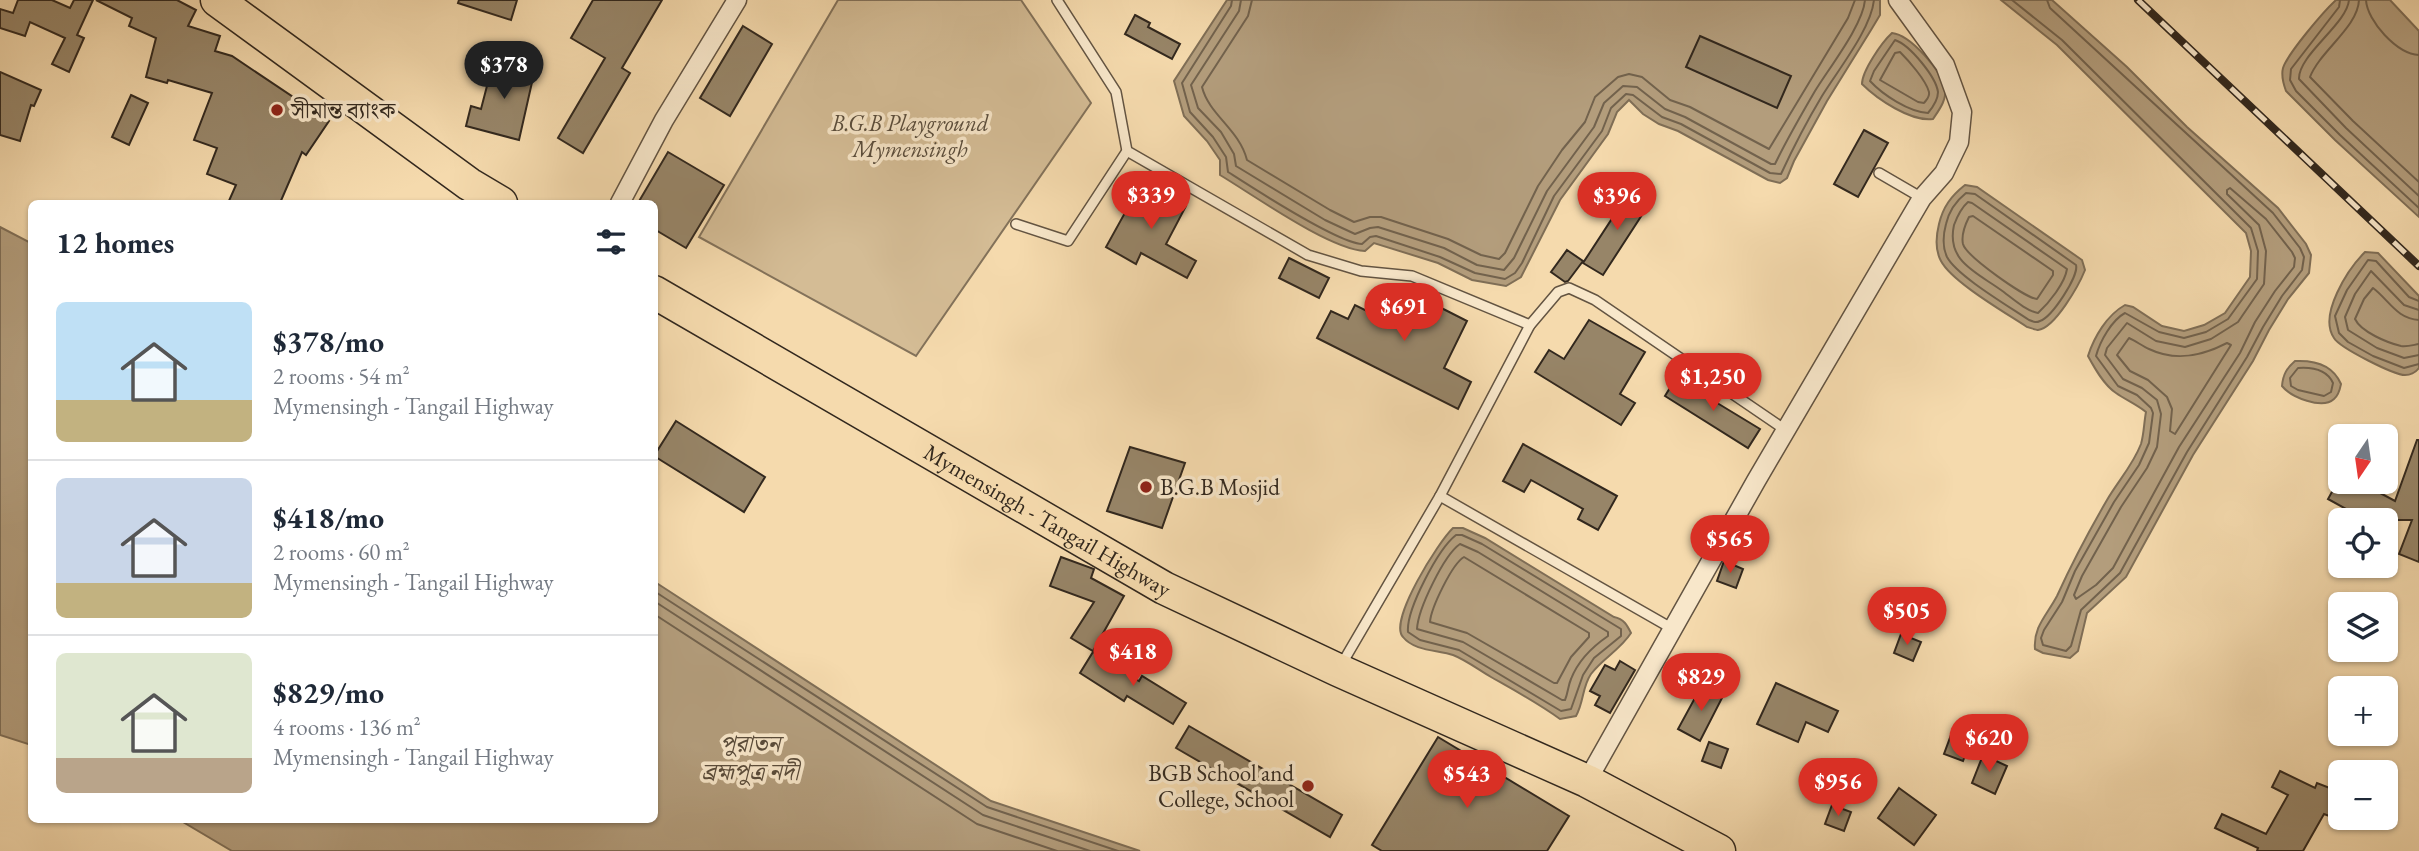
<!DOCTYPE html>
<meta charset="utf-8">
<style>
:root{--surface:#fff;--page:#f2f2f3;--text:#1f2937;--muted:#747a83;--line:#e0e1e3;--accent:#d93025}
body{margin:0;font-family:"EB Garamond","Noto Serif Bengali",serif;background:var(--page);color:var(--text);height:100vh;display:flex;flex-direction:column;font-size:26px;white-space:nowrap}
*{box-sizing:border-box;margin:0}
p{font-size:23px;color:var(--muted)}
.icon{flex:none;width:38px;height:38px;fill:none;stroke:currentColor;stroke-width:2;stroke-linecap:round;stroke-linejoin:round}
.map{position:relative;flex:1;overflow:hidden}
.sheet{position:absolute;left:28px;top:200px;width:630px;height:623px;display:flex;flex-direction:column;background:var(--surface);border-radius:10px;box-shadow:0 2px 5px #0004}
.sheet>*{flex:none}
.needle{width:46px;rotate:193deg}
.fabs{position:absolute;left:2328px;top:424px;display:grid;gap:14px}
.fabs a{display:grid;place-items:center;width:70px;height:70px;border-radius:10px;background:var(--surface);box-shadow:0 2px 5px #0004;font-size:35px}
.price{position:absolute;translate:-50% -60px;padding:0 16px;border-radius:24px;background:var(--accent);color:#fff;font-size:23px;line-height:46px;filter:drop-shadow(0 2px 4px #0008)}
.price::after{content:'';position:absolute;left:50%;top:42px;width:21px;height:16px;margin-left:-10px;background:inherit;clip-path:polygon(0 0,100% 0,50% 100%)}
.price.selected{background:#222;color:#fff}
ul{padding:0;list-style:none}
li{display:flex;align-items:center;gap:21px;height:175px;padding:0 28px}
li+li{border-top:2px solid var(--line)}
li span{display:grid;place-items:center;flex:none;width:196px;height:140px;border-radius:10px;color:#555}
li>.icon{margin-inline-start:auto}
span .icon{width:84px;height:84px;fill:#fffc;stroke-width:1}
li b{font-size:30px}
h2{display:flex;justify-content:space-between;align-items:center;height:84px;padding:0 28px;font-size:30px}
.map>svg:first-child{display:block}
</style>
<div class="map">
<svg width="2419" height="851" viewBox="0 0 2419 851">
<rect width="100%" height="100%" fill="#f5daad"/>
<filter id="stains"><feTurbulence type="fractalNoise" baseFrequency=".00286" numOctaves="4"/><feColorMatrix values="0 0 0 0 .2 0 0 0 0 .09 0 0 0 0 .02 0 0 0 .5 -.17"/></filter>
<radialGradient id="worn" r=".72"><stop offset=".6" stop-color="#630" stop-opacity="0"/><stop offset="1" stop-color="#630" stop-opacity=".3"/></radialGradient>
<!-- green -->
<polygon fill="#d4bc95" stroke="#83725a" stroke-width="2" points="838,0 1021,0 1091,103 916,356 699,237"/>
<!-- water -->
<g fill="#b39d7c" stroke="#7f6e56" stroke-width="2">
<path d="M1227 0H1880V15L1871 30 1827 101 1794 161 1787 178 1780 183 1768 180 1678 131 1659 124 1643 114 1629 100 1617 112 1608 134 1560 200 1521 277 1506 286 1472 280 1438 263 1374 243 1365 251C1329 249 1255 196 1220 175V160L1207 141 1184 116 1174 81Z"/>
<path d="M2001 0H2052L2127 67 2187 127 2278 208 2306 244 2311 255 2309 273 2288 299 2269 330 2253 361 2193 455 2126 577 2087 613 2078 651 2070 658 2043 653 2035 649C2033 627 2047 615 2057 596 2072 563 2089 531 2107 500 2118 481 2133 465 2141 444 2144 434 2144 422 2146 412 2136 404 2126 400 2116 393 2104 385 2095 369 2088 356 2094 337 2107 315 2125 305L2133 307 2162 326 2184 331 2204 325 2225 313 2250 277 2251 251 2246 233 2057 45Z"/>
<path d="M2336 0H2390L2419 31V217L2335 140 2286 91C2283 83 2281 76 2283 68 2288 53 2324 11 2336 0Z"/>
<path d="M1892 33C1911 35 1941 71 1945 88 1947 100 1939 110 1933 119 1911 122 1877 99 1862 84 1862 71 1882 42 1892 33Z"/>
<path d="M1965 185 1977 187 2082 260 2085 270C2079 285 2055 328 2038 330 2036 330 2028 327 2027 327 2006 313 1952 282 1941 261 1935 250 1936 236 1939 224 1943 207 1951 196 1965 185Z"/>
<polygon points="0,227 31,243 31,745 0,735"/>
<path d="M2365 252 2378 253 2419 296V368C2416 372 2411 375 2405 375 2394 375 2340 348 2334 338 2318 315 2348 269 2365 252Z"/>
<path d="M2295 361C2315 360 2333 365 2341 384 2340 389 2339 395 2334 399 2322 410 2291 397 2282 386 2283 374 2287 368 2295 361Z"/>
<path d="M1453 528H1463L1485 538 1614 617C1624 619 1627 625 1631 633 1620 650 1603 658 1591 674 1582 687 1584 702 1576 716L1560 719C1538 703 1514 690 1491 677 1479 670 1466 660 1453 655 1437 650 1414 651 1403 637 1388 621 1439 541 1453 528Z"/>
<polygon points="655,582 991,801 1140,851 232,851 178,819 654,819"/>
</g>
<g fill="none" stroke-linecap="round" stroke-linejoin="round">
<!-- shore -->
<g stroke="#72624d" stroke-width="2">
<path d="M1232 0 1231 6 1182 83 1190 112 1213 137 1226 157 1228 172C1253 188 1337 243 1362 244L1370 237 1376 236 1440 257 1475 273 1505 279 1515 273 1522 263 1554 196 1602 131 1611 108 1626 94 1633 95 1662 117 1681 124 1770 173 1781 174C1793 148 1807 121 1822 96 1838 70 1871 29 1874 0"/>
<path d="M1241 0 1239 11 1191 85 1198 108 1221 132 1234 154 1236 166 1325 220 1355 234 1370 228 1378 227 1444 248 1477 265 1504 270 1514 258 1547 191 1594 127 1604 103 1623 86 1637 87 1665 109 1685 117 1771 164H1775C1787 139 1801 115 1815 91 1829 68 1863 25 1865 0"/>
<path d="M1252 0 1248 16 1202 87C1209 115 1239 129 1247 160L1330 210 1354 222 1370 217H1381L1448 239 1481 255 1499 259 1505 253 1538 186 1562 150 1585 122 1595 97 1618 77 1629 74 1642 77 1670 100 1690 107 1769 149 1848 18 1855 0"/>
<path d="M2012 0 2062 40 2251 228 2258 251 2257 279 2228 319 2206 332 2184 338 2159 332 2125 313C2112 320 2100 341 2096 356L2118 386 2137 395 2151 408 2153 413 2149 443 2139 465 2114 502 2075 571 2062 602 2044 630 2041 638 2043 645 2066 651 2071 646 2081 610 2120 573 2187 452 2247 357 2263 327 2282 296 2302 270 2304 257 2300 248 2273 213 2050 8 2047 0"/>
<polyline points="2340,0 2339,7 2291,69 2290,80 2296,91 2340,135 2419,208"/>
<path d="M2349 0C2347 24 2298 55 2299 79L2346 128 2419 196"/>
<path d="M2359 0C2358 27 2320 51 2310 77L2353 121 2419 182"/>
<path d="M2366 0C2367 21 2397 54 2419 55"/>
<path d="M1895 40C1910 45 1936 77 1938 92 1938 100 1933 107 1928 113 1909 112 1883 95 1870 81L1874 71Z"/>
<path d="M1900 52C1908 60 1926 80 1929 92 1930 97 1927 99 1924 103L1918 102 1880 80 1895 53Z"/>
<polygon points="2230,188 2266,219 2292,252 2295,258 2294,267 2275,291 2255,322 2240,353 2179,447 2113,568 2096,585 2076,599 2074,595 2082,576 2121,507 2147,468 2157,447 2161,414 2157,400 2142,388 2123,379 2105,355 2107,348 2127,323 2156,341 2185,347 2211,339 2238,322 2264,284 2266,251 2259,225 2227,194 2227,190"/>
<path d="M1966 193 1975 194 2076 265C2079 276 2052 317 2040 321 2036 323 2034 322 2029 320 2010 307 1957 276 1947 257 1942 246 1943 235 1946 224 1949 211 1956 201 1966 193Z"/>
<path d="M1968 202 1972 203 2067 269C2065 283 2049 303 2038 313 2026 311 2012 298 2001 290 1976 272 1946 261 1954 225 1957 217 1961 208 1968 202Z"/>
<path d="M1973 216 2053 271V275L2037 299C2025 298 1966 256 1963 244 1961 235 1965 225 1969 217Z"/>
<polyline points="2419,301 2409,297 2376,261 2368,260 2347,290 2335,316 2339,333 2348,342 2373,356 2404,368 2419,364"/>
<polyline points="2419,310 2404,305 2371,271 2355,294 2345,317 2348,330 2377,348 2404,358 2419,355"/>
<path d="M2419 320C2397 319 2389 300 2373 288L2364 299 2355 319C2361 332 2388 343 2401 346 2407 347 2413 345 2419 344"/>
<path d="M2129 338C2136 341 2142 346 2149 349 2176 362 2202 356 2227 343L2231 345 2175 434 2170 431 2172 409 2167 397 2148 380 2130 371 2117 355Z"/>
<path d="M2298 368C2312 367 2327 370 2333 383L2331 392 2324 396 2298 390 2291 386 2290 378Z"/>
<path d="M1456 535H1462L1482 544 1621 629V636L1594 658 1583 675 1571 709 1561 711 1459 650 1420 640 1408 632C1406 610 1438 549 1456 535Z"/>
<path d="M1460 544 1478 552 1608 632V636C1592 647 1578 661 1571 679 1568 686 1568 693 1565 700H1562L1463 642 1417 629C1418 609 1444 555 1460 544Z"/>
<path d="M1464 557 1589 633V637L1571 657 1557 683H1554L1467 633 1430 622C1431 608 1452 564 1464 557Z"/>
<polyline points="654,591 987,807 1118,851"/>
<polyline points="654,601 983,815 1090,851"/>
<polyline points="654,614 977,824 1057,851"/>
</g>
</g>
<!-- building -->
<g fill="#978568" stroke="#32281e" stroke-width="2">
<polygon points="18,0 52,0 70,8 74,0 93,0 77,35 84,38 69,72 52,64 65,38 30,22 25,36 0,28 0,9 13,13"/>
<polygon points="96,0 177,0 196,10 188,26 220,36 215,51 232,56 329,121 306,155 302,152 280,203 228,203 236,185 207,174 217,148 194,140 212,93 168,80 167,83 146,77 156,38 129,26 132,18"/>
<polygon points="459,0 517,0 511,20 458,3"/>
<polygon points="593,0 662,0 622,68 630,73 583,153 558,138 605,58 571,38"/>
<polygon points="1135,15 1150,23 1148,27 1180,44 1172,59 1125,34"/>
<polygon points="743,26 772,44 730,116 700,98"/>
<polygon points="1700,36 1791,76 1777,108 1686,67"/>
<polygon points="494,59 535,69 519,140 466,126 471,106 481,109"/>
<polygon points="0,72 41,90 34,106 31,105 20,141 0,135"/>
<polygon points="131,95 148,103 129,145 112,137"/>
<polygon points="1864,130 1888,143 1858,197 1834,184"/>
<polygon points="668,152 724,185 686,248 654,229 654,203 638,203"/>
<polygon points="1142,182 1186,206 1166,244 1196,261 1187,278 1141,253 1136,264 1106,247"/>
<polygon points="1632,188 1651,201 1603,275 1583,263"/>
<polygon points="1567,250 1583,261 1568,281 1565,282 1551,272"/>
<polygon points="1289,258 1329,278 1319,298 1279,278"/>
<polygon points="1398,286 1467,321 1444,368 1471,382 1458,409 1317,338 1331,311 1348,319 1355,305 1381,318"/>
<polygon points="1589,320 1645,352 1620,394 1635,403 1621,425 1535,372 1549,350 1564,359"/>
<polygon points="1676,378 1760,429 1748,448 1665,396"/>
<polygon points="676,421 765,477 744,512 654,456"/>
<polygon points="2417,440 2419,440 2419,562 2399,554 2412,520 2366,520 2328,499 2338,481 2358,481 2395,501"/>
<polygon points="1523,444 1617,496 1598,530 1578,519 1583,509 1531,480 1524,492 1503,481"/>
<polygon points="1130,447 1185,463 1162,528 1107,511"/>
<polygon points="1061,557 1094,569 1091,578 1124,596 1093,651 1071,638 1094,602 1050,586"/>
<polygon points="1724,561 1743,569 1736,588 1717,581"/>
<polygon points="1901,634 1921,642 1913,661 1894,653"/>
<polygon points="1093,652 1139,681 1142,676 1186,703 1173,724 1127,696 1124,701 1080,673"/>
<polygon points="1620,661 1635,670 1610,713 1595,705 1600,696 1590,691 1605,665 1615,670"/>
<polygon points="1776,683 1838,711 1828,732 1806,722 1798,742 1757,724"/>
<polygon points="1702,685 1723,696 1700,741 1678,729"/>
<polygon points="1189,726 1342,815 1330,837 1176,748"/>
<polygon points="1951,735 1970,742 1963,761 1944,754"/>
<polygon points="1438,737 1569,816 1547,851 1382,851 1372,845"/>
<polygon points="1709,742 1728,749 1721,768 1702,761"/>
<polygon points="1983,755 2007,766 1995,794 1972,783"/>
<polygon points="2280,771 2315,788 2317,783 2340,792 2340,820 2324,814 2303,851 2257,851 2258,848 2215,828 2222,814 2266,834 2288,795 2272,787"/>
<polygon points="1899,788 1936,815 1914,845 1878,818"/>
<polygon points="1832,805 1851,812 1844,831 1825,824"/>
</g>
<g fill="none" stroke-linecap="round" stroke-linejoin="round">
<!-- lane casing -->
<g stroke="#635442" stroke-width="12">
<g id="lane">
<polyline points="1057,0 1116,92 1127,151 1308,255 1361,271 1412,276 1530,325"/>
<polyline points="1879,173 1922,198"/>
<polyline points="1016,224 1068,241 1127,151"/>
<polyline points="1673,629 1440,496 1530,325 1558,292 1569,288 1595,300 1787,431"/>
<polyline points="1340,667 1440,496"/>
</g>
</g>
<!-- street casing -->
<g stroke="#635442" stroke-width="21">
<g id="street">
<polyline points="620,203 664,120 737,0"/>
<polyline points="1587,781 1756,481 1922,198 1944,173 1959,142 1962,112 1945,65 1898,0"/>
</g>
</g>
<!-- highway casing -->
<g stroke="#32281e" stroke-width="35">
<g id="highway">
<polyline points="217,0 469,184 501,203"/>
<path id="s1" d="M654 292 1164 588 1338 670 1587 781 1719 851"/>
</g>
</g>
<!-- lane -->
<use href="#lane" stroke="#f8e7ca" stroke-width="9"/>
<!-- street -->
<use href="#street" stroke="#f8e7ca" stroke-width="18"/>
<!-- highway -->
<use href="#highway" stroke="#f5daad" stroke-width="32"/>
<!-- rail casing -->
<g stroke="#32281e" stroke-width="8">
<polyline id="rail" points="2138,0 2419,266"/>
</g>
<!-- rail -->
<use href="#rail" stroke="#f8e7ca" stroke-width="5" stroke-dasharray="16" stroke-linecap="butt"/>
</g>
<!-- markers -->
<g fill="#8f2418" stroke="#f8e7ca" stroke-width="2.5">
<circle cx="277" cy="110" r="7"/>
<circle cx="1146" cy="487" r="7"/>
<circle cx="1308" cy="786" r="7"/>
</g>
<g text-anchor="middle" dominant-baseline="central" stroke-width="7" stroke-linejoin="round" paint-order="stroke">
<!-- poi labels -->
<g font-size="23" fill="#32281e" stroke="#f8e7ca" text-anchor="start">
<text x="291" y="110">সীমান্ত ব্যাংক</text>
<text x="1160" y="487">B.G.B Mosjid</text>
<text x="1294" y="773" text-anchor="end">BGB School and<tspan x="1294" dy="26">College, School</tspan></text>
</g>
<!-- park labels -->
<g font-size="23" font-style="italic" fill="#5a4d3c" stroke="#f8e7ca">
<text x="910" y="123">B.G.B Playground<tspan x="910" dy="26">Mymensingh</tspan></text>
</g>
<!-- street labels -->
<g font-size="23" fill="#32281e" stroke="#f8e7ca">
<text stroke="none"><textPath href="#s1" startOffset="455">Mymensingh - Tangail Highway</textPath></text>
</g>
<!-- water labels -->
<g font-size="24" font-style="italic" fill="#594b3a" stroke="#f8e7ca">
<text x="750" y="743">পুরাতন<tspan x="750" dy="28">ব্রহ্মপুত্র নদী</tspan></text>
</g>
</g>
<rect width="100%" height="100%" filter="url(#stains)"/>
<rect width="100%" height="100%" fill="url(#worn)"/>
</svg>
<div class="fabs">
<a><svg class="needle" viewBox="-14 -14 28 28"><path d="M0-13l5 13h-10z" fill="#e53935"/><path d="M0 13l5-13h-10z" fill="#747a83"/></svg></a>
<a><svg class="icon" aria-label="locate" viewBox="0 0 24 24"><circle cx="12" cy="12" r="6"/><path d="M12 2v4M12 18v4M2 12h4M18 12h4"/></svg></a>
<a><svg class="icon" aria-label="layers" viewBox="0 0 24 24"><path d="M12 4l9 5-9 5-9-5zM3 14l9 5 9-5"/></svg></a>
<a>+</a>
<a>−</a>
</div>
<b class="price selected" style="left:504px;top:101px">$378</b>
<b class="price" style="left:1151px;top:231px">$339</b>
<b class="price" style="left:1617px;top:232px">$396</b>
<b class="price" style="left:1404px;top:343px">$691</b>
<b class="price" style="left:1713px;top:413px">$1,250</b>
<b class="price" style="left:1730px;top:575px">$565</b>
<b class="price" style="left:1907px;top:647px">$505</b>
<b class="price" style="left:1133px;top:688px">$418</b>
<b class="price" style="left:1701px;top:713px">$829</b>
<b class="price" style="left:1989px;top:774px">$620</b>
<b class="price" style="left:1467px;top:810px">$543</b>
<b class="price" style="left:1838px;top:818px">$956</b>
<section class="sheet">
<h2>12 homes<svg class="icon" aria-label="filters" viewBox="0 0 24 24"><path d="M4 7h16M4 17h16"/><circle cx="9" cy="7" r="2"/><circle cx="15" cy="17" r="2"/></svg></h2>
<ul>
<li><span style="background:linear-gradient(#bfe0f5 70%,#c2b280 0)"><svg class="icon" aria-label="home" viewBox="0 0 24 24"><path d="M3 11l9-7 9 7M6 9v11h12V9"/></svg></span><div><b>$378/mo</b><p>2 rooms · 54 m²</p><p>Mymensingh - Tangail Highway</p></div></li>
<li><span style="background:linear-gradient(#c9d6e8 75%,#c2b280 0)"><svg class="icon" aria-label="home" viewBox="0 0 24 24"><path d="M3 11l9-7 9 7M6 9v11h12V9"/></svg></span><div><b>$418/mo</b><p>2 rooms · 60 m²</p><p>Mymensingh - Tangail Highway</p></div></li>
<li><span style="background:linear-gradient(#dfe7d0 75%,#b9a48a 0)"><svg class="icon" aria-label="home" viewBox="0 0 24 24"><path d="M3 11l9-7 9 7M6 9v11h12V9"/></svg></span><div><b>$829/mo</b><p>4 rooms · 136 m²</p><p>Mymensingh - Tangail Highway</p></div></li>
</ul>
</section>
</div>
